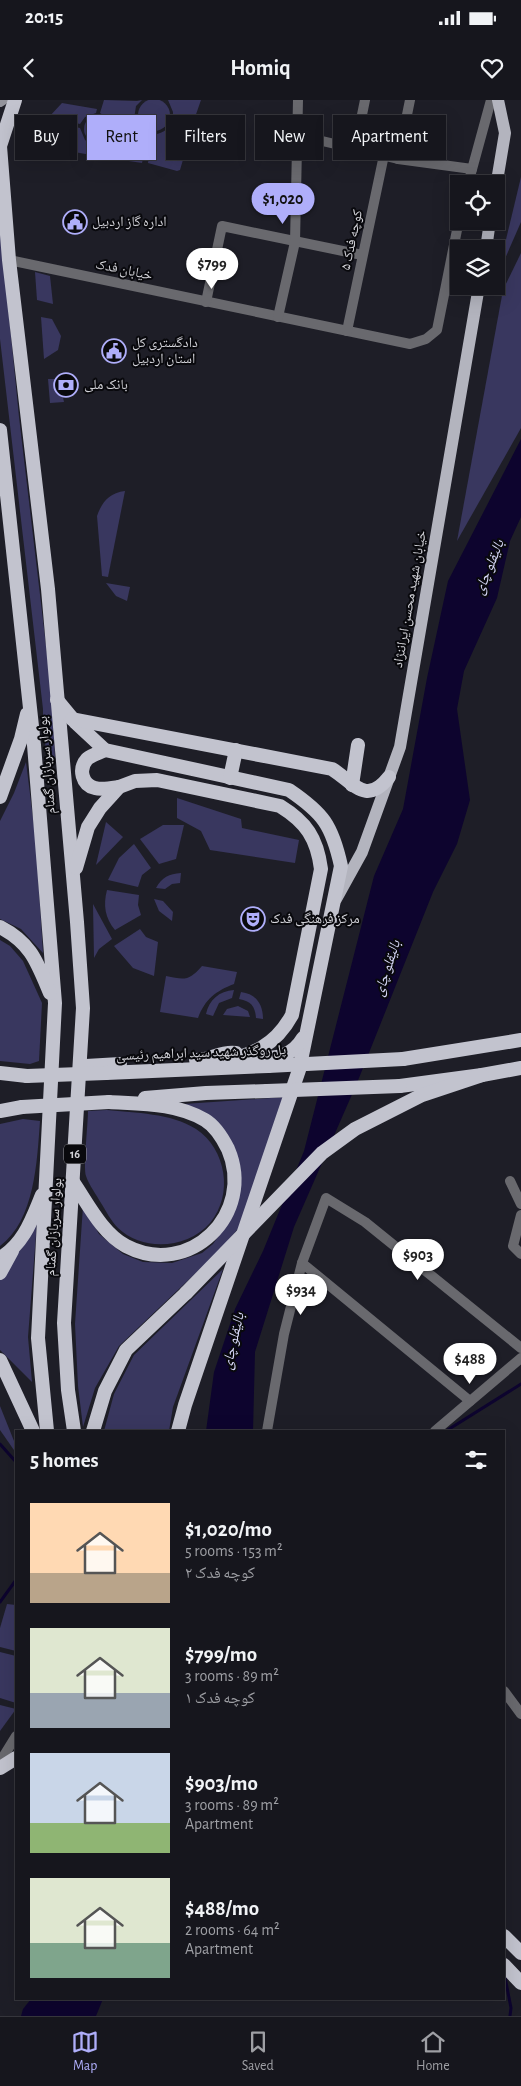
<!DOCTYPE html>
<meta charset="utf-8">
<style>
:root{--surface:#16161d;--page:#1f1f26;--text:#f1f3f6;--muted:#9e9fa4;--line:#35353b;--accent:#afaefa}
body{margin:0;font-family:"Alegreya Sans","Noto Naskh Arabic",sans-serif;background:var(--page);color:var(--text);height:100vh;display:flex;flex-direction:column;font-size:19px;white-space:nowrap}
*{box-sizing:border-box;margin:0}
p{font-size:16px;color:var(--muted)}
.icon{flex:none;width:28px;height:28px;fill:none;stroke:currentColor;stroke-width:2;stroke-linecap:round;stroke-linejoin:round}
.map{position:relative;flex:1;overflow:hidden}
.drawer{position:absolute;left:15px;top:1330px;width:490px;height:570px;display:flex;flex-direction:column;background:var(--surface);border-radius:0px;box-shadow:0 5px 20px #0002,0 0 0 1px var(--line)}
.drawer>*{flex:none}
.hud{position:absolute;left:15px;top:15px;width:491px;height:45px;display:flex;gap:10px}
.tools{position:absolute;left:450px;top:75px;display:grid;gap:10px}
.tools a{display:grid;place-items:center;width:55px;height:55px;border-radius:0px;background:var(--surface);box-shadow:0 5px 20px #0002,0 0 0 1px var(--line);font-size:25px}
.price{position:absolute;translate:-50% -42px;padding:0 11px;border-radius:18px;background:#fff;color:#222;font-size:16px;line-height:32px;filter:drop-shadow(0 1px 2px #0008)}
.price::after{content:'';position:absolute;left:50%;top:30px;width:15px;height:11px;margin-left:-8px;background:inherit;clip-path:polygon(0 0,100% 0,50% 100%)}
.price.on{background:var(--accent);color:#111}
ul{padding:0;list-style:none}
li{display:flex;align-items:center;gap:15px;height:125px;padding:0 15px}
li span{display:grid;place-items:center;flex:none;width:140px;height:100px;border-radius:0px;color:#555}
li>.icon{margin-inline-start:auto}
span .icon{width:60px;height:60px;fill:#fffc;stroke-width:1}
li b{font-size:21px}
h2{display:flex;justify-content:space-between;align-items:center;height:60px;padding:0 15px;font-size:21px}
.chip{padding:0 18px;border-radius:0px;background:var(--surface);box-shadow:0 5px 20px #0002,0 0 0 1px var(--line);font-size:18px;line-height:45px}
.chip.on{background:var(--accent);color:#111}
.status{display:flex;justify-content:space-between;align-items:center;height:35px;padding:0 25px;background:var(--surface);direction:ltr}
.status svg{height:14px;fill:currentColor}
header{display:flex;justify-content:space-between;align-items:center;height:65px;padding:0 15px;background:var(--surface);font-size:22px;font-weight:600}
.tab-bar{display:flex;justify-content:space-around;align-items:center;height:70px;border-top:1px solid var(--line);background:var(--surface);font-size:14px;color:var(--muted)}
.tab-bar a{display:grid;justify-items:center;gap:2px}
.tab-bar .on{color:var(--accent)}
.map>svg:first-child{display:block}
</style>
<div class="status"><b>20:15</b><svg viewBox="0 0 49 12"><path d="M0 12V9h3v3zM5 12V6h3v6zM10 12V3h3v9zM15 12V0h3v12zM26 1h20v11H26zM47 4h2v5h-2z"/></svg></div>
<header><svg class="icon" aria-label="back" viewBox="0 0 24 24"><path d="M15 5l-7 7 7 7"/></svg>Homiq<svg class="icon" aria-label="heart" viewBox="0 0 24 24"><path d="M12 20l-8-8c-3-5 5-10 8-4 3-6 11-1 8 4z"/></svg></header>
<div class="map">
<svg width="521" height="1916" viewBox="0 0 521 1916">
<rect width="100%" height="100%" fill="#1e1e27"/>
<!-- green -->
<g fill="#39375f">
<circle cx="154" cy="15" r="16"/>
<polygon points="104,0 137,1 142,0 136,6 134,19 114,26 108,18 100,13"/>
<polygon points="168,0 201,0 193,23 173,19 173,12"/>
<polygon points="62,3 97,9 96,13 85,17 80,24 49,17"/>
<circle cx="97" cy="29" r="13"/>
<polygon points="47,21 80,28 85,40 92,45 91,55 30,44"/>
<path d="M135 23 149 34 142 63 96 56 97 45C106 44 111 39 113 30Z"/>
<path d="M171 23 192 29 180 70 177 71 148 63 153 35C161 33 168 31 171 23Z"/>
<polygon points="521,77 521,122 497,177"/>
<polygon points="0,124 19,317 51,588 54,636 55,657 52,660 49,659 43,636 43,609 0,239"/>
<polygon points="521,153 521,328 457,441 503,190"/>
<polygon points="35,172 50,176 53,204 37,200"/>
<polygon points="41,217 52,219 61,236 58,250 44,259"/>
<polygon points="48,279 59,279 64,302 50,303"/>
<path d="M125 391 108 477 102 476 97 416C102 402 109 393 125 391Z"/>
<polygon points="106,483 130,487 127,501 116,496"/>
<polygon points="26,662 36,742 43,853 21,829 0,819 0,721 14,693"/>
<polygon points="177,698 241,719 242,728 299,740 295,763 210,750 201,731 177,718"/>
<polygon points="106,722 123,737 96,765"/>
<polygon points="163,725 184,725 176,759 159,764 140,739"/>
<polygon points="134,744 151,768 142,775 138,787 108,780 119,758"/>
<path d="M181 773 180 783 172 784 165 789 156 788C162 777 169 774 181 773Z"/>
<path d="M107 790 139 795 138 805 141 815 115 830C105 818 103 805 107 790Z"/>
<polygon points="154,799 163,801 173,812 172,821 159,811"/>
<polygon points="93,804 112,839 99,849 94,858"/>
<polygon points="140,829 146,837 158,842 154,876 133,868 114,846"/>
<polygon points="0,840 10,846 23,861 42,903 39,961 30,964 0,961"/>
<path d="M202 866 237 872 234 884C216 891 205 899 198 918L160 912 166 876C185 880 189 881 202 866Z"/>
<path d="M234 890 232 898 219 903 213 916 206 914C209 900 219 891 234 890Z"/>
<path d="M241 892C256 894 263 904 263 919L256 918C255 906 251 901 239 899Z"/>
<polygon points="238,906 248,911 250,917 223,915 227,909"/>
<polygon points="285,997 243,1123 220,1150 119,1246 95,1288 83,1327 78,1286 75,1224 83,1106 99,1134 123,1154 143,1162 172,1163 202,1153 213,1144 233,1115 241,1086 239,1063 229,1040 184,1004"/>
<path d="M107 1010C135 1013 171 1013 196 1029 226 1049 234 1094 210 1123 187 1149 143 1152 118 1128 111 1121 106 1111 101 1103 96 1094 89 1085 86 1076 83 1067 88 1024 88 1011Z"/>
<path d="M23 1019 40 1021C37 1061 35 1120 0 1146V1024Z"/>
<polygon points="37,1122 28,1237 32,1282 0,1250 0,1164"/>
<polygon points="223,1169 173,1307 169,1331 104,1331 114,1294 134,1255"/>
<polygon points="0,1306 16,1346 16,1353 0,1330"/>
<polygon points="7,1504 16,1505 16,1551 0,1547 0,1528"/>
<polygon points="0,1552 16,1556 16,1603 0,1598"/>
<polygon points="0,1605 16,1609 0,1631"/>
</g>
<!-- water -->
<g fill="#0d042e">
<polygon points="521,339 521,417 510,441 497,498 464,571 457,609 470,700 457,744 433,792 357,983 294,1127 255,1252 253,1331 206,1331 214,1272 235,1209 263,1151 304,1051 374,776 403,709 427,578 448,481"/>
<polygon points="31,1899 103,1899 96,1916 21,1916 23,1909"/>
</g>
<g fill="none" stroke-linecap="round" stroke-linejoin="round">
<!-- stream -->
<g stroke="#0d042e" stroke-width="3">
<polyline points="446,1331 521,1284"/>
<polyline points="0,1344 16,1362 16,1367"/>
<polyline points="0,1502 16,1480 16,1476"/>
<polyline points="504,1872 511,1908 510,1916"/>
</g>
<!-- minor -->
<g stroke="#69696e" stroke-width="10">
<polyline points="297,35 398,59 472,69"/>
<polyline points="355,49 365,0"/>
<polyline points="398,59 410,0"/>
<polyline points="468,84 491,0"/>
<polyline points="9,160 410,244 426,239 437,230 459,120"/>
<polyline points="206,202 222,126 362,155"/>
<polyline points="278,217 295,142 298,0"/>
<polyline points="347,231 384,55"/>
<polyline points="510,1081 521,1104"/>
<polyline points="521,1115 513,1146 521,1154"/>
<polyline points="302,1163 470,1301"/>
<polyline points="267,1331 284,1234 302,1163 326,1098 365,1122 521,1248"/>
<polyline points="435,1331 521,1258"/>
</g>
<!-- tertiary -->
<g stroke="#69696e" stroke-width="10">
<polyline points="504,1591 521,1614"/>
<polyline points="0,1662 16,1636"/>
</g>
<!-- secondary -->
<polyline stroke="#93939b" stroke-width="10" points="0,2 3,0"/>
<!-- primary -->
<g stroke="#b3b4be" stroke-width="12">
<polyline points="496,87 505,33 498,0"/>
<polyline points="486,149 490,121"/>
<polyline points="336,799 362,752 400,647 479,186"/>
</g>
<!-- trunk -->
<g stroke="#c2c3ce" stroke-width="14">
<polyline points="15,0 0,46 9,160 48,489 77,822 83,908 64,1223 68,1290 74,1331"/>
<polyline points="0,330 34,645 55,903 38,1238 47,1331"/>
<path d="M57 600 76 623 105 650 289 690C323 713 332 725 341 766L299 970 185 1305 178 1331"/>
<path d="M72 619 332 669C354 683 366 706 389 677"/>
<path d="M105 650C99 653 92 655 87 659 78 669 82 685 95 688 102 690 112 688 119 687"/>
<polyline points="230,678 236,650"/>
<polyline points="352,685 358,645"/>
<polyline points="0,697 21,639 27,614"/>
<path d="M76 768 88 727 100 708 119 687 135 681 157 680 280 706C306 722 317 738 321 769L292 915C272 952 245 955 208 967"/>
<path d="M0 827C31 843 37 862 50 893"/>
<path d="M255 959C276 958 292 957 303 938"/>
<polyline points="403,959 521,940"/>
<path d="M196 960C211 960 220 951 236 953"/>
<polyline points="0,973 27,976"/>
<polyline points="79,973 86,966 120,964"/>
<polyline points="106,973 268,966"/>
<polyline points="400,986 482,975 521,968"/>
<polyline points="145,998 206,993 267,991"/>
<polyline points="0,1011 22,1007"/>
<path d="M73 1082C88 1104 102 1133 126 1146 189 1179 256 1114 228 1049 223 1039 215 1026 205 1020 176 1003 142 1004 109 1002"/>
<path d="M0 1158C24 1144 32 1119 42 1095"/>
<polyline points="0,1173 12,1151"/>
<polyline points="0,1260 33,1331"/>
<polyline points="93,1331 105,1291 126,1250 186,1193"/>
<polyline points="0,1668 16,1658"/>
<polyline points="504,1836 521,1853"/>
<polyline points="504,1865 521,1883"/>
</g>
<!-- trunk-bridge -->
<g stroke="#c2c3ce" stroke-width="14">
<polyline points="268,966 403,959"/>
<polyline points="27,976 106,973"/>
<polyline points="267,991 400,986"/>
<polyline points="22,1007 109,1002"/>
<polyline points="186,1193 322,1053 355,1029 422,995 482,975"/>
</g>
</g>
<!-- icons -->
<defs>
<g id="civic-ring" transform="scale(1.25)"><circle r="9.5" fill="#09090d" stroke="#afaefa" stroke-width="1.5"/><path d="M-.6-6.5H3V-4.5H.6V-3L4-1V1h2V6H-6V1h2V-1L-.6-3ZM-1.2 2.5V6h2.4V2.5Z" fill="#afaefa"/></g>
<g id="bank-ring" transform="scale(1.25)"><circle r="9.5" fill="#09090d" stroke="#afaefa" stroke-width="1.5"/><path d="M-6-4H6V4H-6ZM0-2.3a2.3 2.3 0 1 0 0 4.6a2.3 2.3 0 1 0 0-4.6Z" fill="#afaefa"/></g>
<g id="theatre-ring" transform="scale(1.25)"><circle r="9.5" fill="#09090d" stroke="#afaefa" stroke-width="1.5"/><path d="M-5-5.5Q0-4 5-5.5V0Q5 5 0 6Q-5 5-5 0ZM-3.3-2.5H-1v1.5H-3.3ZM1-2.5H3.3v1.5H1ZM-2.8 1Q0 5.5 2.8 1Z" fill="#afaefa"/></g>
</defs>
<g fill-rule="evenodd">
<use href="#civic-ring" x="75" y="122"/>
<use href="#civic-ring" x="114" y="251"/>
<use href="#bank-ring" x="66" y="285"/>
<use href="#theatre-ring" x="253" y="819"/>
</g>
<g text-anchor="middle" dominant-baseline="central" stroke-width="4" stroke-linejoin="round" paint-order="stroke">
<!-- shield labels -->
<rect fill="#09090d" stroke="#96969c" stroke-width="1" x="64" y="1044.5" width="22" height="19" rx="4"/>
<g font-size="12" font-weight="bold" fill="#d3d3d9">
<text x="75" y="1054">16</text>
</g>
<!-- poi labels -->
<g font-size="14" fill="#d3d3d9" stroke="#09090d" text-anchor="start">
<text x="92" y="122">اداره گاز اردبیل</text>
<text x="132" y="243">دادگستری کل<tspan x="132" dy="16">استان اردبیل</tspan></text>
<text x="84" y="285">بانک ملی</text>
<text x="270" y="819">مرکز فرهنگی فدک</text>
</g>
<!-- street labels -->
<g font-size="14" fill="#d3d3d9" stroke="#09090d">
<text transform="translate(352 140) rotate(-78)">کوچه فدک ۵</text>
<text transform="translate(124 170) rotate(12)">خیابان فدک</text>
<text transform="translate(410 499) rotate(-80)">خیابان شهید محسن ایراننژاد</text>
<text transform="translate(47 665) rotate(-95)">بولوار سربازان گمنام</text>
<text transform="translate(201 953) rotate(-2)">پل روگذر شهید سید ابراهیم رئیسی</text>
<text transform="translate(54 1127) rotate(-86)">بولوار سربازان گمنام</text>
</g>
<!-- water labels -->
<g font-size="15" font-style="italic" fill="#d7d8f8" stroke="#09090d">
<text transform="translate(489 467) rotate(-68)">بالیقلو چای</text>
<text transform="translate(387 868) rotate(-72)">بالیقلو چای</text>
<text transform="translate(233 1241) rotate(-77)">بالیقلو چای</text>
</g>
</g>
</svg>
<div class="tools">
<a><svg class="icon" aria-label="locate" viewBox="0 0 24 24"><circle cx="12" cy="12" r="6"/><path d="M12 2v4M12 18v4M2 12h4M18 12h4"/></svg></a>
<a><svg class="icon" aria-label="layers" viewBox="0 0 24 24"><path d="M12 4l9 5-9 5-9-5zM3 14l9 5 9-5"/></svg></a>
</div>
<b class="price on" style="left:283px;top:125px">$1,020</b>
<b class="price" style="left:212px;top:190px">$799</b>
<b class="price" style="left:418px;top:1181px">$903</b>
<b class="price" style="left:301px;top:1216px">$934</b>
<b class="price" style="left:470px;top:1285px">$488</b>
<div class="hud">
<a class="chip">Buy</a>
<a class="chip on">Rent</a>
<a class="chip">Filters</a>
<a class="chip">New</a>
<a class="chip">Apartment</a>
</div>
<section class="drawer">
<h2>5 homes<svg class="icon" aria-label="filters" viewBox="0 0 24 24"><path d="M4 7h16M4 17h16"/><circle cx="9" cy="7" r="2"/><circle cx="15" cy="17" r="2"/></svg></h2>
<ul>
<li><span style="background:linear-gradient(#ffd9b3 70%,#b9a48a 0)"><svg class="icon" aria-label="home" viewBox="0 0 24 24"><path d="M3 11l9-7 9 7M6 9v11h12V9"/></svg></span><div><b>$1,020/mo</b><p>5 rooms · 153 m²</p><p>کوچه فدک ۲</p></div></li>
<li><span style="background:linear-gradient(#dfe7d0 65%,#9aa5b1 0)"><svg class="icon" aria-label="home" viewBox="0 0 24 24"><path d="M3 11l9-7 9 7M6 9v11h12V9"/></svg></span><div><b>$799/mo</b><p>3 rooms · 89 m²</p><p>کوچه فدک ۱</p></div></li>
<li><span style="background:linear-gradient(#c9d6e8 70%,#8fb573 0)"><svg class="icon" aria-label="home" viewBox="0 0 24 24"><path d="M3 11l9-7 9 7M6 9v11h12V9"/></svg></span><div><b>$903/mo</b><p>3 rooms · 89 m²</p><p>Apartment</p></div></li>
<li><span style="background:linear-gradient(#dfe7d0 65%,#7fa58c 0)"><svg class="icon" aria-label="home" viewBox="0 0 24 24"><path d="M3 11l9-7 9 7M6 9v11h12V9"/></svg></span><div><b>$488/mo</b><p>2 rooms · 64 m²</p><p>Apartment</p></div></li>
</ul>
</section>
</div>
<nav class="tab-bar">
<a class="on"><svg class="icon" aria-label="map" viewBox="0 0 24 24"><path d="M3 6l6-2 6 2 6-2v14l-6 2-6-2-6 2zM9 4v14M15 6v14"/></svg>Map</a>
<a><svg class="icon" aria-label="saved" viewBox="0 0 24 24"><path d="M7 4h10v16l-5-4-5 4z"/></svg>Saved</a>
<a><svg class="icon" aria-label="home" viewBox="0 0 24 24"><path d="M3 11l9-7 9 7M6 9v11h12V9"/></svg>Home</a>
</nav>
